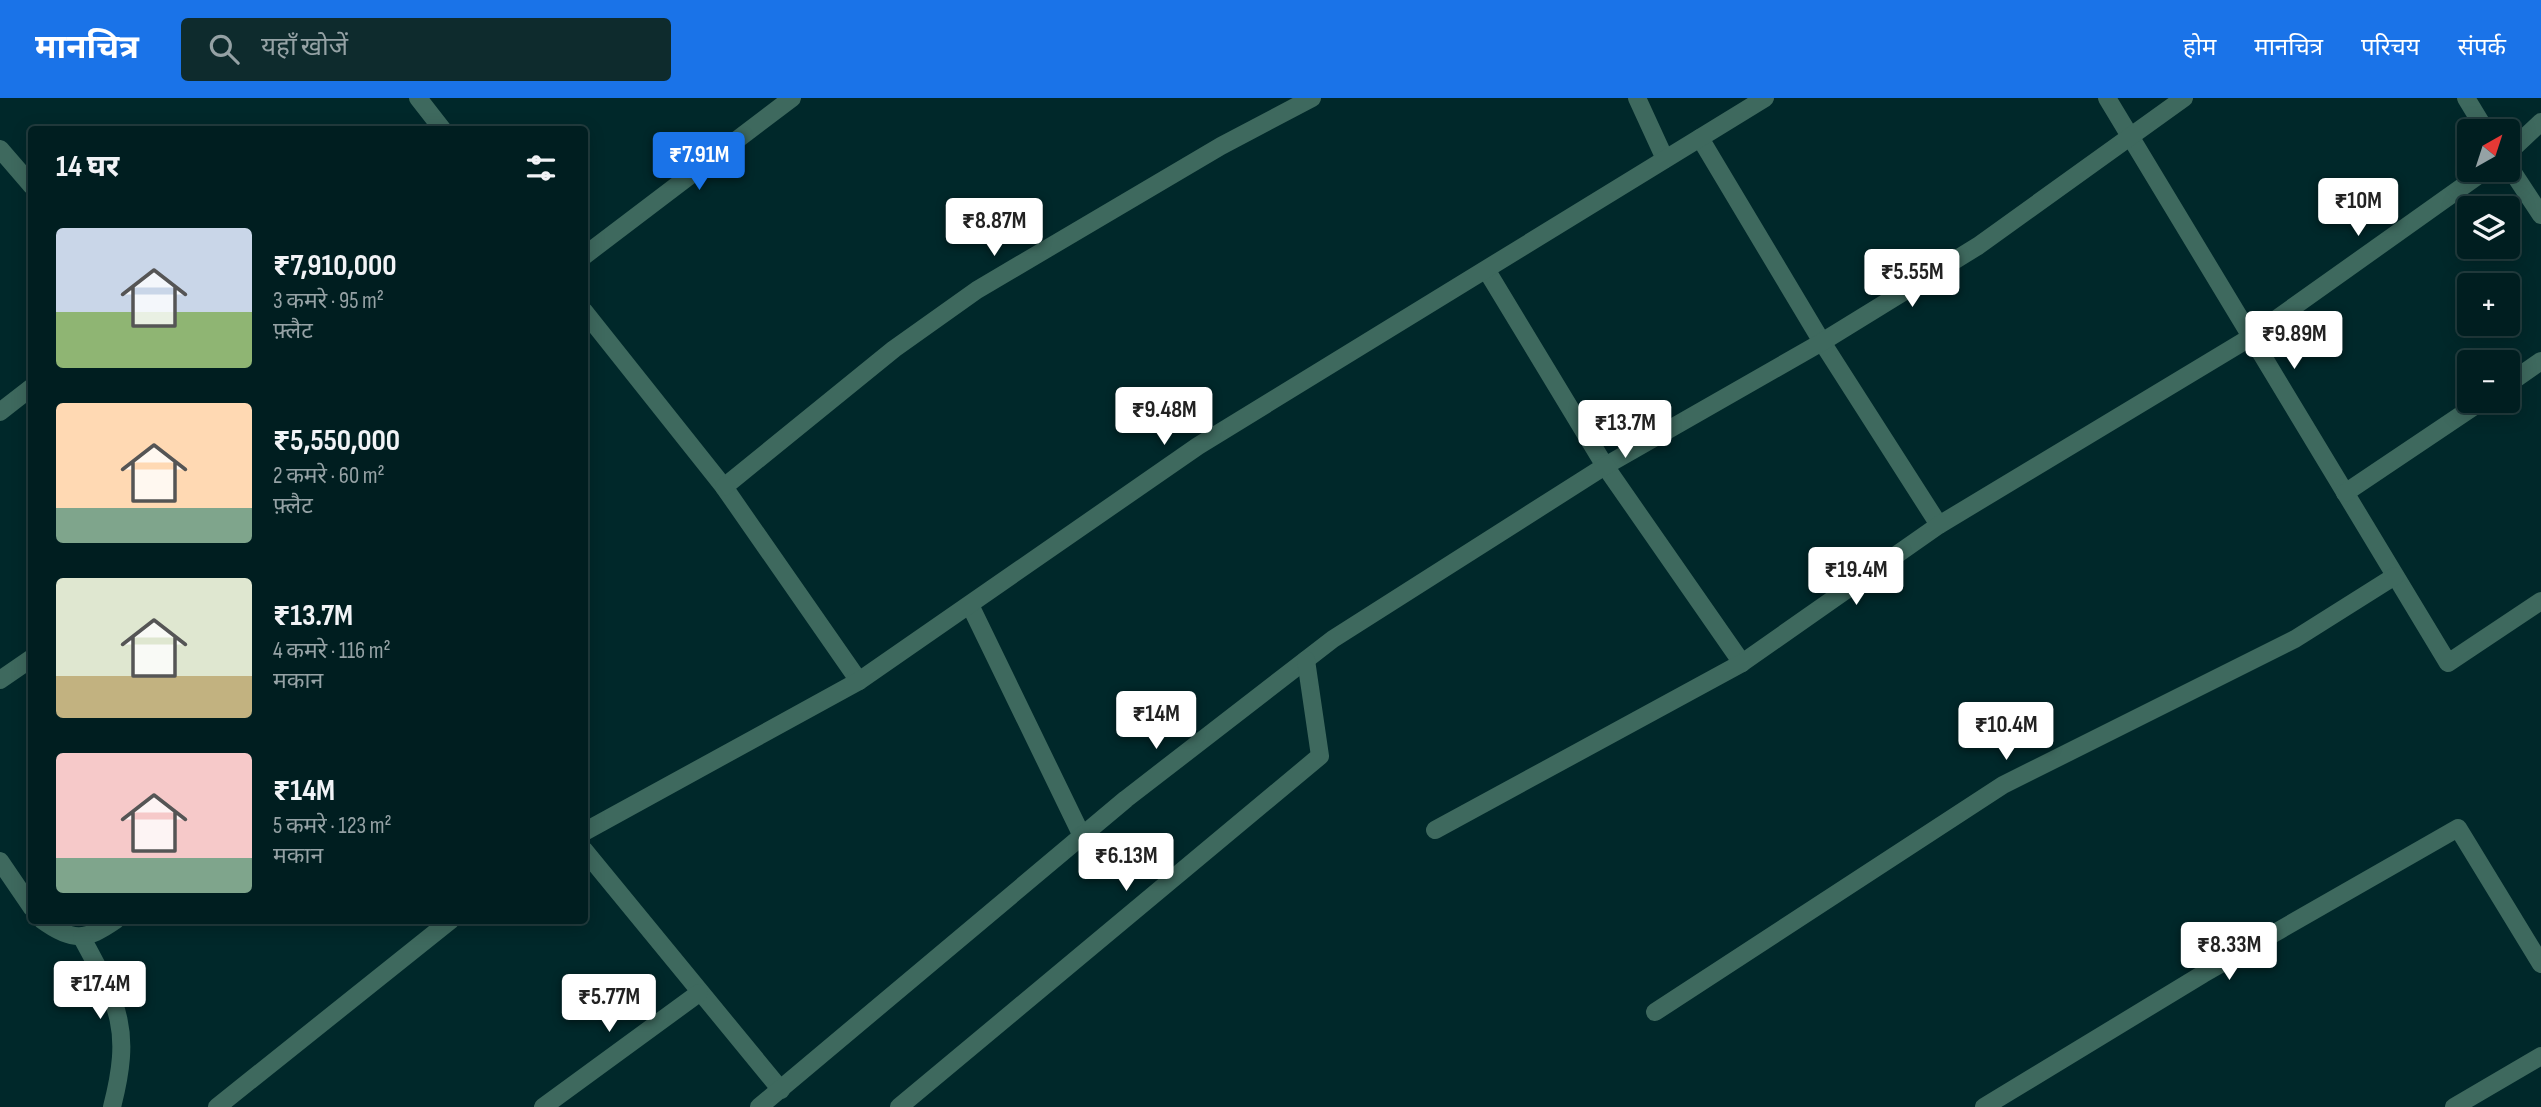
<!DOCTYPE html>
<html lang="hi">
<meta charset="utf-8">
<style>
:root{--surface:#001e20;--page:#0e2b2d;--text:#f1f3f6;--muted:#95a2a5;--line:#223c3e;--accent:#1a73e8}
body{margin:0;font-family:"Sofia Sans Condensed","Noto Sans Devanagari",sans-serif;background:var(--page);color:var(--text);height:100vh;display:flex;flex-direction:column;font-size:26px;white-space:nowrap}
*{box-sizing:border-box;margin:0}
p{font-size:23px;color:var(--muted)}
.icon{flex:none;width:38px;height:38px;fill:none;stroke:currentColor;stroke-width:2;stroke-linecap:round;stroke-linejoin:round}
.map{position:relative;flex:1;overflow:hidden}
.panel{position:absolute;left:28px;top:28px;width:560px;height:798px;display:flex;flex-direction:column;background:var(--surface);border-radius:7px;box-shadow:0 4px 18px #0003,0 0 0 2px var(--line)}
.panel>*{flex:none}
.needle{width:46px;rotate:39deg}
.fabs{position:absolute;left:2457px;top:21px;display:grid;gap:14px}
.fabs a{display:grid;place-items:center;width:63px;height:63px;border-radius:7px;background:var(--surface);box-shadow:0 4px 18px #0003,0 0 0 2px var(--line);font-size:35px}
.price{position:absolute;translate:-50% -60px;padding:0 16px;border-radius:7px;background:#fff;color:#222;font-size:23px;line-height:46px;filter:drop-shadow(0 2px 4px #0008)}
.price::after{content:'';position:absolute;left:50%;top:42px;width:21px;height:16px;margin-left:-10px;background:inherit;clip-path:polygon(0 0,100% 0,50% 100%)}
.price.on{background:var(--accent);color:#fff}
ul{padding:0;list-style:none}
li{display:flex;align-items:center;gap:21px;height:175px;padding:0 28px}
li span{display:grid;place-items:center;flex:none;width:196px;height:140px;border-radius:7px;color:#555}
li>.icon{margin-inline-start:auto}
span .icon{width:84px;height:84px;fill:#fffc;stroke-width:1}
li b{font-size:30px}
h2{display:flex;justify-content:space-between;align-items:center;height:84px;padding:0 28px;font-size:30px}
header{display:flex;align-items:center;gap:42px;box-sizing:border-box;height:98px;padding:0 35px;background:var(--accent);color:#fff}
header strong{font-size:33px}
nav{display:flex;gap:38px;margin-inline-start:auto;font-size:24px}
.search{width:490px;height:63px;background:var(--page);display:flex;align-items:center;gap:18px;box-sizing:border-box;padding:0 24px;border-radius:7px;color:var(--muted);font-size:26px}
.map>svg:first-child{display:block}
</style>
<header>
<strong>मानचित्र</strong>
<div class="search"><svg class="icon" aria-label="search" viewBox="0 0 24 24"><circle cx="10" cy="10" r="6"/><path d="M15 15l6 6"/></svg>यहाँ खोजें</div>
<nav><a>होम</a><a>मानचित्र</a><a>परिचय</a><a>संपर्क</a></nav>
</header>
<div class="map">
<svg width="2541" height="1009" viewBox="0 0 2541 1009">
<rect width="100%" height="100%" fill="#00282a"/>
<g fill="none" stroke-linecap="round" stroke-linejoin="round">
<!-- minor -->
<g stroke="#3e695e" stroke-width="18">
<polyline points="418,0 443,32"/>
<polyline points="1637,0 1665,61"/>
<polyline points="2107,0 2448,565 2541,503"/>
<polyline points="2466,0 2486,33"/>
<polyline points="1700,40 1822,244 1939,427"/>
<polyline points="0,51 32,88"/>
<polyline points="2508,55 2541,24"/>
<polyline points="2508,67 2541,117"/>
<polyline points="584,158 792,0"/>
<polyline points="1487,173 1605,368 1742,565"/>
<polyline points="584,213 724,389 859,583"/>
<polyline points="2508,286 2541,263"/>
<polyline points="0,314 32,289"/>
<polyline points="724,389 894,251 977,192 1221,48 1312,0"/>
<polyline points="2345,395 2482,303"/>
<polyline points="970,507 1082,738"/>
<polyline points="0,582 32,560"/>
<polyline points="1435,732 1742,565 1939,427 2251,239 2486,72"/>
<polyline points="584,734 859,583 1198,348 1765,0"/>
<polyline points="584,752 781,992"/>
<polyline points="0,763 32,810"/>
<path d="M42 822C72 844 86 843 116 822"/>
<path d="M82 840C119 908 132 931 112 1009"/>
<polyline points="1655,914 2003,687 2295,541 2395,478"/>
<polyline points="217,1009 451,822"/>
<polyline points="543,1009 699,895"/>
<polyline points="759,1009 1126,701 1333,541 1605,368 1822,244 1978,148 2184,0"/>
<polyline points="899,1009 1320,658 1306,562"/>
<polyline points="1984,1009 2203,876 2458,730 2541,866"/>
<polyline points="2454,1009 2541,958"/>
</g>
</g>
</svg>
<div class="fabs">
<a><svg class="needle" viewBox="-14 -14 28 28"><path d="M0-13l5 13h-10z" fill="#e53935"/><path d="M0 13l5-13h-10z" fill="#95a2a5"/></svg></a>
<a><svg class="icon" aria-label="layers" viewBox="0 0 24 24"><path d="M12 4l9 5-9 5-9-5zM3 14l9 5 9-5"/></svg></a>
<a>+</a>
<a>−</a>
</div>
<b class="price on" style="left:699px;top:94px">₹7.91M</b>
<b class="price" style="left:2358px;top:140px">₹10M</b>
<b class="price" style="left:994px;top:160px">₹8.87M</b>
<b class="price" style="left:1912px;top:211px">₹5.55M</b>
<b class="price" style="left:2294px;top:273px">₹9.89M</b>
<b class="price" style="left:1164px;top:349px">₹9.48M</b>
<b class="price" style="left:1625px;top:362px">₹13.7M</b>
<b class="price" style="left:1856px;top:509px">₹19.4M</b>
<b class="price" style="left:1156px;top:653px">₹14M</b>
<b class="price" style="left:2006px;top:664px">₹10.4M</b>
<b class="price" style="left:1126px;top:795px">₹6.13M</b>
<b class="price" style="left:2229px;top:884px">₹8.33M</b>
<b class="price" style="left:100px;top:923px">₹17.4M</b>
<b class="price" style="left:609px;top:936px">₹5.77M</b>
<section class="panel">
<h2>14 घर<svg class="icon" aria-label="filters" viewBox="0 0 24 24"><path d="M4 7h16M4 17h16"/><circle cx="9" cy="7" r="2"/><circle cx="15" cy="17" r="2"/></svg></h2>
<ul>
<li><span style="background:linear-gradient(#c9d6e8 60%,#8fb573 0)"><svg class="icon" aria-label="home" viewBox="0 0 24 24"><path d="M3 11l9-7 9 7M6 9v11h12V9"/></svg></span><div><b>₹7,910,000</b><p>3 कमरे · 95 m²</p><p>फ़्लैट</p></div></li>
<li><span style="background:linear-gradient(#ffd9b3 75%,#7fa58c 0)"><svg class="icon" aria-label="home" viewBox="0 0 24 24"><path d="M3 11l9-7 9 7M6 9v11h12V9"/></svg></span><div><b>₹5,550,000</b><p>2 कमरे · 60 m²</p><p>फ़्लैट</p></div></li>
<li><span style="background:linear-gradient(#dfe7d0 70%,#c2b280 0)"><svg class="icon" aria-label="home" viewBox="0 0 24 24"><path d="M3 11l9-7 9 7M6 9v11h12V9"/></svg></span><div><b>₹13.7M</b><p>4 कमरे · 116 m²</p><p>मकान</p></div></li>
<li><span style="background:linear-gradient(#f6c9c9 75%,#7fa58c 0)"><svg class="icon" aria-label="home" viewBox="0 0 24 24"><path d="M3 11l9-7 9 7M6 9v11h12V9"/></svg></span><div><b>₹14M</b><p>5 कमरे · 123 m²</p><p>मकान</p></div></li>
</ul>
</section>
</div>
